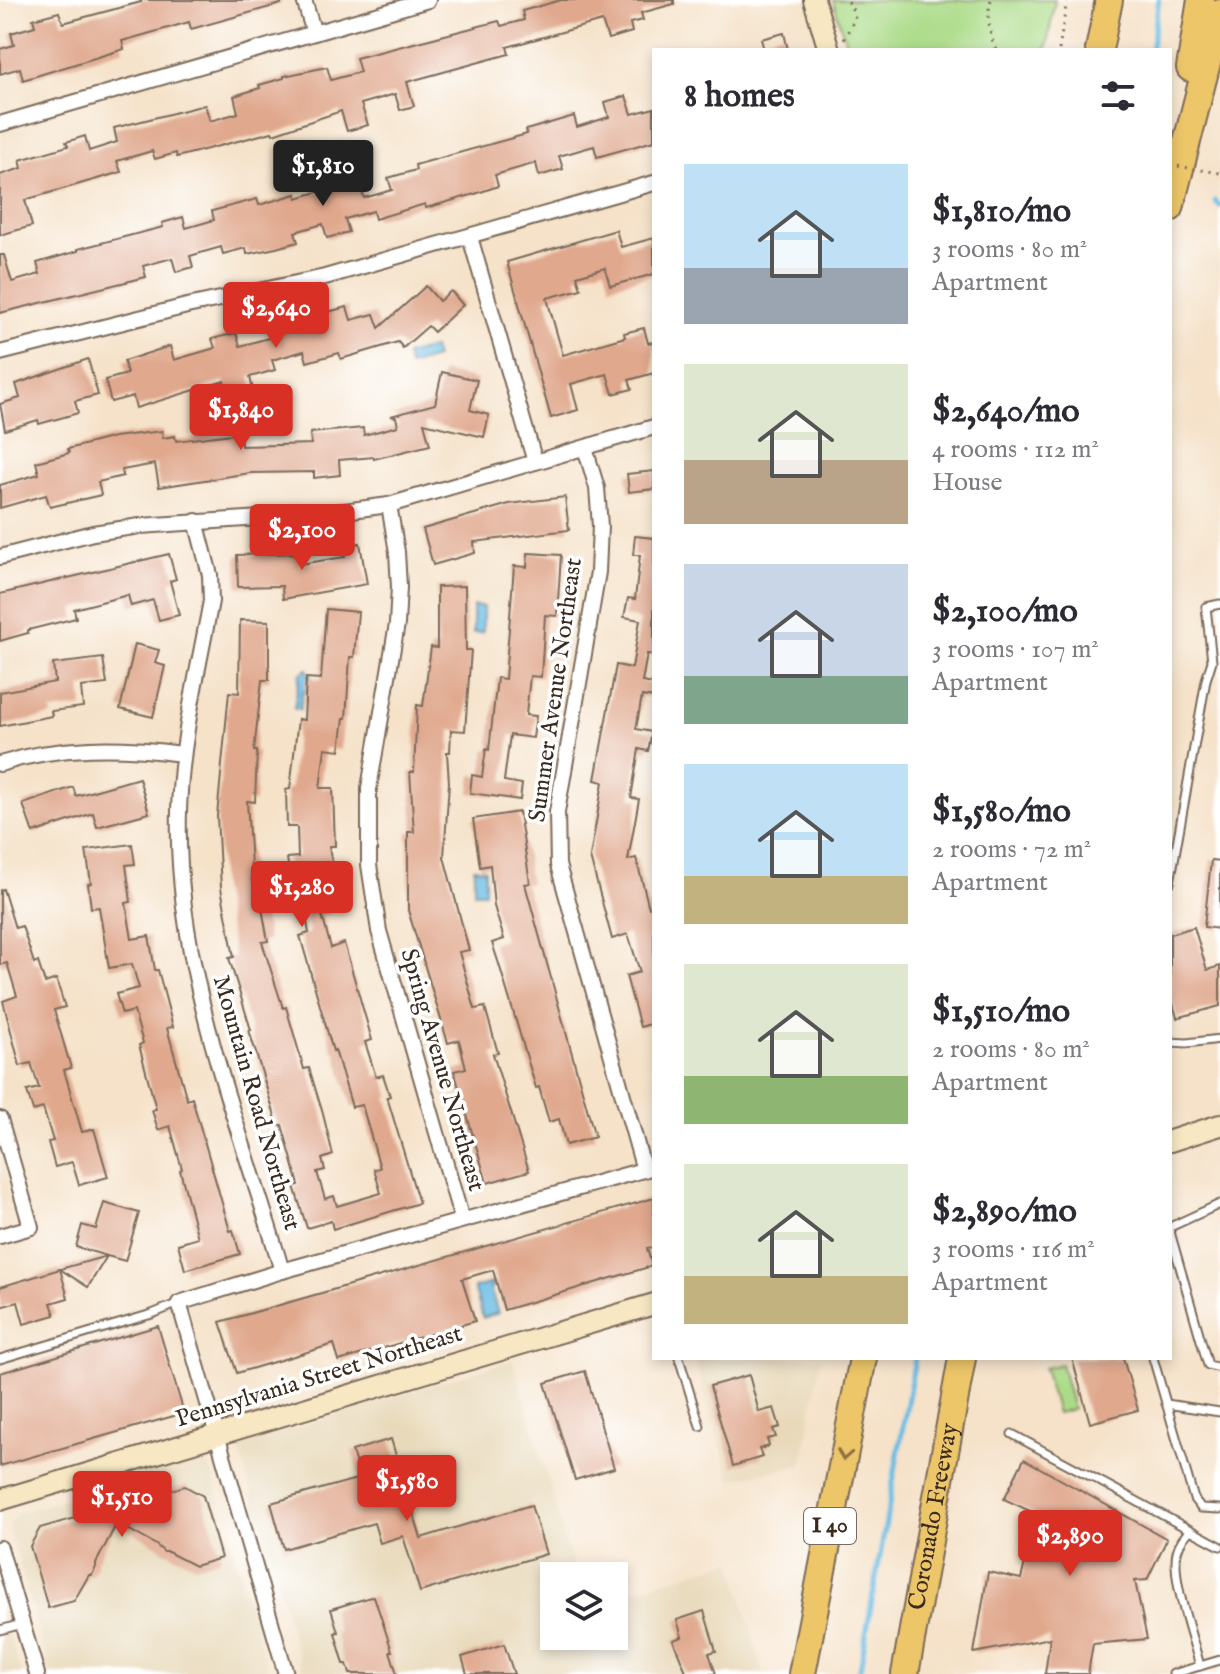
<!DOCTYPE html>
<meta charset="utf-8">
<style>
:root{--surface:#fff;--page:#f2f2f3;--text:#2b2b33;--muted:#7c7c81;--accent:#d93025}
body{margin:0;font-family:"IM FELL English",serif;background:var(--page);color:var(--text);height:100vh;display:flex;flex-direction:column;font-size:30px;white-space:nowrap}
*{box-sizing:border-box;margin:0}
p{font-size:26px;color:var(--muted)}
.icon{flex:none;width:44px;height:44px;fill:none;stroke:currentColor;stroke-width:2;stroke-linecap:round;stroke-linejoin:round}
.map{position:relative;flex:1;overflow:hidden}
.panel{position:absolute;left:652px;top:48px;width:520px;height:1312px;display:flex;flex-direction:column;background:var(--surface);border-radius:0px;box-shadow:0 4px 12px #0003}
.panel>*{flex:none}
.controls{position:absolute;left:540px;top:1562px;display:grid;gap:16px}
.controls a{display:grid;place-items:center;width:88px;height:88px;border-radius:0px;background:var(--surface);box-shadow:0 4px 12px #0003;font-size:40px}
.price{position:absolute;translate:-50% -68px;padding:0 18px;border-radius:8px;background:var(--accent);color:#fff;font-size:26px;line-height:52px;filter:drop-shadow(0 2px 4px #0008)}
.price::after{content:'';position:absolute;left:50%;top:48px;width:24px;height:18px;margin-left:-12px;background:inherit;clip-path:polygon(0 0,100% 0,50% 100%)}
.price.current{background:#222;color:#fff}
ul{padding:0;list-style:none}
li{display:flex;align-items:center;gap:24px;height:200px;padding:0 32px}
li span{display:grid;place-items:center;flex:none;width:224px;height:160px;border-radius:0px;color:#555}
li>.icon{margin-inline-start:auto}
span .icon{width:96px;height:96px;fill:#fffc;stroke-width:1}
li b{font-size:34px}
h2{display:flex;justify-content:space-between;align-items:center;height:96px;padding:0 32px;font-size:34px}
.map>svg:first-child{display:block}
</style>
<div class="map">
<svg width="1220" height="1674" viewBox="0 0 1220 1674">
<rect width="100%" height="100%" fill="#fff"/>
<filter id="ink" filterUnits="userSpaceOnUse"><feTurbulence type="fractalNoise" baseFrequency=".0125" numOctaves="2"/><feDisplacementMap in="SourceGraphic" scale="16" xChannelSelector="R" yChannelSelector="G"/><feConvolveMatrix kernelMatrix="1 2 1 2 8 2 1 2 1" color-interpolation-filters="sRGB"/></filter>
<filter id="wash" filterUnits="userSpaceOnUse"><feTurbulence type="fractalNoise" baseFrequency=".006" numOctaves="4" result="noise"/><feDisplacementMap in="SourceGraphic" scale="32" xChannelSelector="R" yChannelSelector="G"/><feGaussianBlur stdDeviation="1.8" result="paint"/><feColorMatrix in="noise" values="0 0 0 0 0 0 0 0 0 0 0 0 0 0 0 0 0 1.4 0 .05"/><feComposite in="paint" operator="in"/></filter>
<g filter="url(#wash)">
<rect width="100%" height="100%" fill="#f5e2c9"/>
<!-- built -->
<g fill="#e8d9ba">
<polygon points="695,1358 821,1358 802,1465 731,1479"/>
<polygon points="513,1360 576,1576 554,1576 554,1636 614,1636 614,1596 732,1561 763,1674 303,1674 239,1448 246,1443"/>
<polygon points="195,1458 202,1458 209,1465 269,1674 51,1674 10,1533 10,1524 16,1514"/>
<polygon points="0,1603 21,1674 0,1674"/>
</g>
<!-- green -->
<g fill="#abdb88" stroke="#738253" stroke-width="2">
<polygon points="833,0 1055,0 1046,50 848,50"/>
<polygon points="1061,1364 1073,1409 1057,1413 1044,1368"/>
</g>
<!-- water -->
<g fill="#68bce4" stroke="#527381" stroke-width="2">
<polygon points="337,163 340,164 344,173 325,183 320,174"/>
<polygon points="433,348 436,358 409,366 406,355"/>
<polygon points="473,606 483,607 483,632 473,633"/>
<polygon points="307,669 311,676 308,691 303,691 300,709 294,708 300,674"/>
<polygon points="474,868 485,869 485,892 474,892"/>
<polygon points="492,1283 493,1286 490,1288 498,1313 483,1318 474,1288"/>
</g>
<g fill="none" stroke-linecap="round" stroke-linejoin="round">
<!-- stream -->
<g stroke="#68bce4" stroke-width="5">
<polyline points="1151,50 1159,0"/>
<polyline points="1215,201 1220,206"/>
<polyline points="859,1674 915,1358"/>
</g>
</g>
<g id="blocks">
<!-- building -->
<g fill="#e0a88d">
<polygon points="140,0 281,0 281,4 191,29 189,22 133,38 122,41 124,49 23,80 20,68 0,74 0,49 14,45 11,33 35,26 33,19 59,12 63,23 141,2"/>
<polygon points="561,0 674,0 674,4 641,13 643,20 630,23 632,32 608,39 602,21 507,47 509,54 407,82 414,106 400,110 395,94 361,104 368,125 347,131 341,111 273,134 272,132 177,157 176,153 155,159 152,151 117,161 121,172 25,200 32,226 0,235 0,175 22,168 20,160 68,146 66,142 85,136 89,151 117,142 114,128 205,105 210,121 238,113 234,96 260,88 259,85 284,78 284,76 327,67 331,80 360,72 356,58 499,21 501,26 524,20 522,11"/>
<polygon points="784,33 788,50 764,50 761,39"/>
<polygon points="626,96 632,114 654,108 654,141 597,157 594,146 559,156 563,169 539,176 536,163 495,175 498,186 475,194 426,208 425,204 375,219 373,211 345,219 349,232 327,238 323,224 295,232 298,242 276,248 247,254 246,248 223,254 221,247 190,256 193,267 176,272 172,258 143,266 146,277 0,313 0,255 4,255 12,282 40,274 37,263 78,251 78,249 163,227 162,223 183,217 186,228 214,220 212,211 257,199 259,205 296,194 297,198 359,180 364,198 392,190 388,178 416,170 415,165 527,134 526,130 574,116 577,127 609,117 605,102"/>
<polygon points="616,230 621,247 654,238 654,274 610,286 605,268 577,276 581,289 547,298 551,313 563,355 625,337 624,333 644,328 648,343 654,342 654,373 629,380 632,389 613,394 607,374 571,384 578,410 551,418 507,262"/>
<polygon points="426,286 439,301 451,291 463,305 434,332 428,326 403,348 398,342 341,359 339,353 307,362 304,351 272,360 275,370 250,377 253,390 228,397 224,381 136,408 133,396 111,402 105,380 127,374 124,361 170,346 174,360 215,348 212,339 236,333 240,346 272,337 269,327 347,307 351,320 374,314 379,328"/>
<polygon points="88,359 98,395 75,401 78,413 39,424 38,420 5,430 0,404 20,398 16,384"/>
<polygon points="442,372 477,380 470,410 489,415 484,437 424,423 430,445 374,459 374,457 339,460 340,475 314,478 314,472 250,473 159,487 155,464 122,470 123,476 98,482 101,495 50,507 46,495 0,508 0,485 39,474 36,462 69,453 68,449 114,437 162,431 163,438 175,436 176,441 240,433 241,446 311,444 310,433 363,428 364,435 398,426 396,417 391,416 435,404"/>
<polygon points="654,471 654,489 629,492 627,474"/>
<polygon points="565,497 569,530 474,542 475,553 433,565 423,529 509,504"/>
<polygon points="635,536 654,538 654,655 647,654 642,682 654,684 654,698 642,696 636,729 652,732 648,751 639,749 631,798 639,799 628,860 636,858 649,908 654,906 654,1023 640,1027 626,976 640,972 628,934 612,939 590,857 603,782 595,780 616,665 632,668 640,620 624,617 628,598 635,599 640,555 633,555"/>
<polygon points="360,543 367,584 283,599 282,586 238,587 237,555 299,553 300,564 345,557 343,546"/>
<polygon points="528,553 561,555 557,616 545,615 541,677 530,676 526,715 536,716 533,738 510,735 504,781 522,784 520,800 470,793 472,775 482,777 486,749 489,750 497,678 505,679 514,566 527,567"/>
<polygon points="169,554 176,579 170,581 179,615 159,620 153,600 131,606 128,595 74,609 76,618 28,630 28,633 0,641 0,594"/>
<polygon points="465,586 466,650 471,650 465,731 451,730 450,752 447,752 449,783 444,857 469,950 459,952 475,1009 485,1007 498,1053 493,1054 529,1171 487,1183 454,1071 466,1068 459,1040 448,1043 408,910 408,832 414,832 410,772 414,772 417,705 423,706 431,647 437,648 437,587"/>
<polygon points="326,609 358,612 354,657 350,657 346,718 344,718 340,750 325,748 320,788 333,788 335,846 329,846 334,876 325,877 330,914 322,915 331,948 344,943 372,1040 365,1042 376,1077 383,1075 390,1096 387,1097 419,1203 333,1229 331,1221 307,1228 294,1186 299,1185 282,1125 278,1126 249,1030 251,1030 229,958 234,957 221,888 217,816 229,692 239,693 240,620 269,621 269,680 262,680 254,751 257,751 255,802 247,801 252,882 257,881 268,941 262,942 283,1008 286,1007 304,1069 309,1068 323,1114 333,1155 322,1159 325,1170 317,1172 325,1199 334,1196 337,1206 381,1193 374,1169 380,1168 362,1105 352,1107 335,1050 333,1051 300,936 309,933 304,905 294,906 287,858 298,857 297,827 287,827 286,790 290,789 298,719 304,720 306,678 321,679"/>
<polygon points="135,644 159,650 155,663 165,666 153,717 120,709"/>
<polygon points="103,658 107,684 81,687 83,707 51,711 52,716 0,726 0,692 55,682 53,664"/>
<polygon points="139,778 149,813 97,827 93,813 33,833 23,804 73,787 76,796"/>
<polygon points="519,812 530,883 525,884 595,1137 566,1145 559,1119 549,1122 539,1087 536,1088 499,964 492,943 504,939 494,906 490,865 480,867 473,819"/>
<polygon points="132,844 135,864 126,865 131,902 126,903 132,939 149,936 155,970 158,970 173,1027 167,1028 187,1100 192,1098 230,1231 233,1230 240,1254 185,1270 178,1244 198,1238 180,1170 182,1169 170,1126 158,1130 152,1110 156,1109 139,1045 143,1043 134,1011 122,1014 116,994 139,988 132,964 109,968 99,907 91,908 88,884 91,883 86,850"/>
<polygon points="1211,860 1220,861 1220,929 1204,927"/>
<polygon points="3,889 15,928 22,926 34,963 38,962 45,983 56,979 65,1007 54,1010 71,1068 64,1070 82,1132 94,1129 108,1177 79,1185 72,1162 55,1167 48,1142 53,1141 43,1108 33,1111 27,1091 39,1088 31,1063 20,1066 3,1001 17,996 7,963 0,965 0,890"/>
<polygon points="1194,927 1207,970 1220,966 1220,1006 1177,1018 1170,993 1170,934"/>
<polygon points="654,1198 654,1247 647,1248 652,1266 504,1310 493,1270 462,1279 475,1321 339,1361 334,1344 237,1373 220,1322"/>
<polygon points="104,1203 139,1213 125,1261 107,1256 88,1287 60,1269 107,1256 76,1247 82,1225 96,1229"/>
<polygon points="60,1269 68,1298 51,1303 55,1315 24,1324 18,1302 0,1307 0,1287"/>
<polygon points="158,1326 184,1413 0,1466 0,1373"/>
<polygon points="1072,1358 1123,1358 1138,1410 1090,1423"/>
<polygon points="585,1371 614,1468 575,1480 545,1383"/>
<polygon points="749,1375 759,1412 774,1408 780,1427 773,1429 776,1437 767,1439 769,1446 759,1449 762,1457 733,1466 710,1386"/>
<polygon points="391,1439 421,1538 531,1505 546,1554 420,1592 403,1536 380,1543 374,1523 284,1549 271,1503 360,1478 352,1451"/>
<polygon points="1024,1459 1167,1539 1147,1580 1135,1581 1147,1639 1093,1644 1088,1674 1045,1674 1050,1638 974,1653 988,1572 1021,1579 1029,1546 1084,1536 1004,1499"/>
<polygon points="185,1486 203,1496 221,1558 195,1566 168,1552 164,1552 156,1545 117,1523 96,1563 96,1567 92,1575 89,1575 74,1601 48,1608 30,1546 40,1528"/>
<polygon points="374,1596 392,1651 390,1651 397,1674 350,1674 347,1664 344,1664 335,1633 338,1632 331,1609"/>
<polygon points="704,1611 716,1651 709,1653 716,1674 687,1674 673,1640 682,1637 677,1620"/>
<polygon points="504,1644 514,1674 467,1674 462,1657"/>
</g>
</g>
</g>
<g filter="url(#ink)">
<use href="#blocks" fill-opacity="0" stroke="#7c6a5a" stroke-width="2"/>
<g fill="none" stroke-linecap="round" stroke-linejoin="round">
<!-- lane casing -->
<g stroke="#7c6a5a" stroke-width="11">
<g id="lane">
<polyline points="1170,883 1206,680 1212,661 1206,607 1220,604"/>
<polyline points="1170,1042 1187,1043 1220,1039"/>
<polyline points="1170,1227 1220,1204"/>
<polyline points="1170,1232 1208,1365 1220,1368"/>
<polyline points="679,1358 700,1426"/>
<polyline points="1153,1358 1194,1499 1201,1508 1220,1509"/>
<polyline points="0,1359 152,1314 179,1303"/>
<polyline points="1166,1404 1220,1412"/>
<polyline points="1012,1434 1220,1546"/>
<path d="M1190 1530C1184 1537 1179 1543 1177 1552 1171 1579 1193 1638 1200 1666"/>
<polyline points="0,1630 22,1624"/>
<polyline points="1173,1674 1220,1660"/>
</g>
</g>
<!-- street casing -->
<g stroke="#7c6a5a" stroke-width="18">
<g id="street">
<polyline points="304,0 314,33"/>
<polyline points="0,124 428,0"/>
<polyline points="470,237 535,462"/>
<polyline points="0,353 187,306 325,277 654,183"/>
<polyline points="585,448 597,488 600,526 598,572 557,812 558,865 644,1170"/>
<polyline points="389,505 397,552 399,587 397,624 369,788 369,865 379,931 462,1220"/>
<path d="M196 521 210 575 211 601C198 671 181 740 179 811 174 967 239 1123 282 1271"/>
<polyline points="0,557 93,533 140,526 322,514 389,505 654,427"/>
<path d="M0 764C59 745 121 746 182 754"/>
<polyline points="0,1119 31,1227 0,1236"/>
<polyline points="0,1548 37,1674"/>
<polyline points="286,1674 179,1303 282,1271 654,1167"/>
</g>
</g>
<!-- secondary casing -->
<g stroke="#7c6a5a" stroke-width="24">
<g id="secondary">
<polyline points="814,0 829,50"/>
<polyline points="1170,1141 1220,1125"/>
<polyline points="0,1500 654,1304"/>
</g>
</g>
<!-- highway casing -->
<g stroke="#7c6a5a" stroke-width="30">
<g id="highway">
<polyline points="1099,50 1109,0"/>
<polyline points="1190,68 1201,0"/>
<polyline points="1170,208 1220,12"/>
<polyline points="802,1674 863,1358"/>
<path id="s1" d="M905 1674 962 1358"/>
</g>
</g>
<!-- path -->
<g stroke="#7c6a5a" stroke-width="3" stroke-dasharray="2 6" stroke-linecap="butt">
<path d="M991 0C986 16 990 35 996 50"/>
<polyline points="844,39 855,18 850,3 845,0"/>
<polyline points="1059,50 1067,0"/>
</g>
<!-- lane -->
<use href="#lane" stroke="#fff" stroke-width="7"/>
<!-- street -->
<use href="#street" stroke="#fff" stroke-width="14"/>
<!-- secondary -->
<use href="#secondary" stroke="#f7e8c3" stroke-width="20"/>
<!-- highway -->
<use href="#highway" stroke="#ecc669" stroke-width="26"/>
<!-- path-bridge -->
<polyline stroke="#7c6a5a" stroke-width="3" stroke-dasharray="2 6" stroke-linecap="butt" points="1170,165 1220,173"/>
</g>
<!-- one-way arrows -->
<defs><path id="oneway-chevron" d="M-2-3.5L2.5 0L-2 3.5" fill="none" stroke-width="1.6" stroke-linecap="round" stroke-linejoin="round" transform="scale(2)"/></defs>
<use stroke="#8b7040" href="#oneway-chevron" transform="translate(844 1455) rotate(101)"/>
</g>
<g text-anchor="middle" dominant-baseline="central" stroke-width="7" stroke-linejoin="round" paint-order="stroke">
<!-- shield labels -->
<rect fill="#fff" stroke="#766a62" stroke-width="2" x="804" y="1508" width="52" height="36" rx="6"/>
<g font-size="22" font-weight="bold" fill="#3b2a1e">
<text x="830" y="1526">I 40</text>
</g>
<!-- street labels -->
<g font-size="24" fill="#3b2a1e" stroke="#fff">
<text transform="translate(556 690) rotate(-82)">Summer Avenue Northeast</text>
<text transform="translate(442 1070) rotate(74)">Spring Avenue Northeast</text>
<text transform="translate(256 1103) rotate(74)">Mountain Road Northeast</text>
<text transform="translate(319 1377) rotate(-17)">Pennsylvania Street Northeast</text>
<text stroke="none"><textPath href="#s1" startOffset="160">Coronado Freeway</textPath></text>
</g>
</g>
</svg>
<div class="controls">
<a><svg class="icon" aria-label="layers" viewBox="0 0 24 24"><path d="M12 4l9 5-9 5-9-5zM3 14l9 5 9-5"/></svg></a>
</div>
<b class="price current" style="left:323px;top:208px">$1,810</b>
<b class="price" style="left:276px;top:350px">$2,640</b>
<b class="price" style="left:241px;top:452px">$1,840</b>
<b class="price" style="left:302px;top:572px">$2,100</b>
<b class="price" style="left:302px;top:929px">$1,280</b>
<b class="price" style="left:407px;top:1523px">$1,580</b>
<b class="price" style="left:122px;top:1539px">$1,510</b>
<b class="price" style="left:1070px;top:1578px">$2,890</b>
<section class="panel">
<h2>8 homes<svg class="icon" aria-label="filters" viewBox="0 0 24 24"><path d="M4 7h16M4 17h16"/><circle cx="9" cy="7" r="2"/><circle cx="15" cy="17" r="2"/></svg></h2>
<ul>
<li><span style="background:linear-gradient(#bfe0f5 65%,#9aa5b1 0)"><svg class="icon" aria-label="home" viewBox="0 0 24 24"><path d="M3 11l9-7 9 7M6 9v11h12V9"/></svg></span><div><b>$1,810/mo</b><p>3 rooms · 80 m²</p><p>Apartment</p></div></li>
<li><span style="background:linear-gradient(#dfe7d0 60%,#b9a48a 0)"><svg class="icon" aria-label="home" viewBox="0 0 24 24"><path d="M3 11l9-7 9 7M6 9v11h12V9"/></svg></span><div><b>$2,640/mo</b><p>4 rooms · 112 m²</p><p>House</p></div></li>
<li><span style="background:linear-gradient(#c9d6e8 70%,#7fa58c 0)"><svg class="icon" aria-label="home" viewBox="0 0 24 24"><path d="M3 11l9-7 9 7M6 9v11h12V9"/></svg></span><div><b>$2,100/mo</b><p>3 rooms · 107 m²</p><p>Apartment</p></div></li>
<li><span style="background:linear-gradient(#bfe0f5 70%,#c2b280 0)"><svg class="icon" aria-label="home" viewBox="0 0 24 24"><path d="M3 11l9-7 9 7M6 9v11h12V9"/></svg></span><div><b>$1,580/mo</b><p>2 rooms · 72 m²</p><p>Apartment</p></div></li>
<li><span style="background:linear-gradient(#dfe7d0 70%,#8fb573 0)"><svg class="icon" aria-label="home" viewBox="0 0 24 24"><path d="M3 11l9-7 9 7M6 9v11h12V9"/></svg></span><div><b>$1,510/mo</b><p>2 rooms · 80 m²</p><p>Apartment</p></div></li>
<li><span style="background:linear-gradient(#dfe7d0 70%,#c2b280 0)"><svg class="icon" aria-label="home" viewBox="0 0 24 24"><path d="M3 11l9-7 9 7M6 9v11h12V9"/></svg></span><div><b>$2,890/mo</b><p>3 rooms · 116 m²</p><p>Apartment</p></div></li>
</ul>
</section>
</div>
